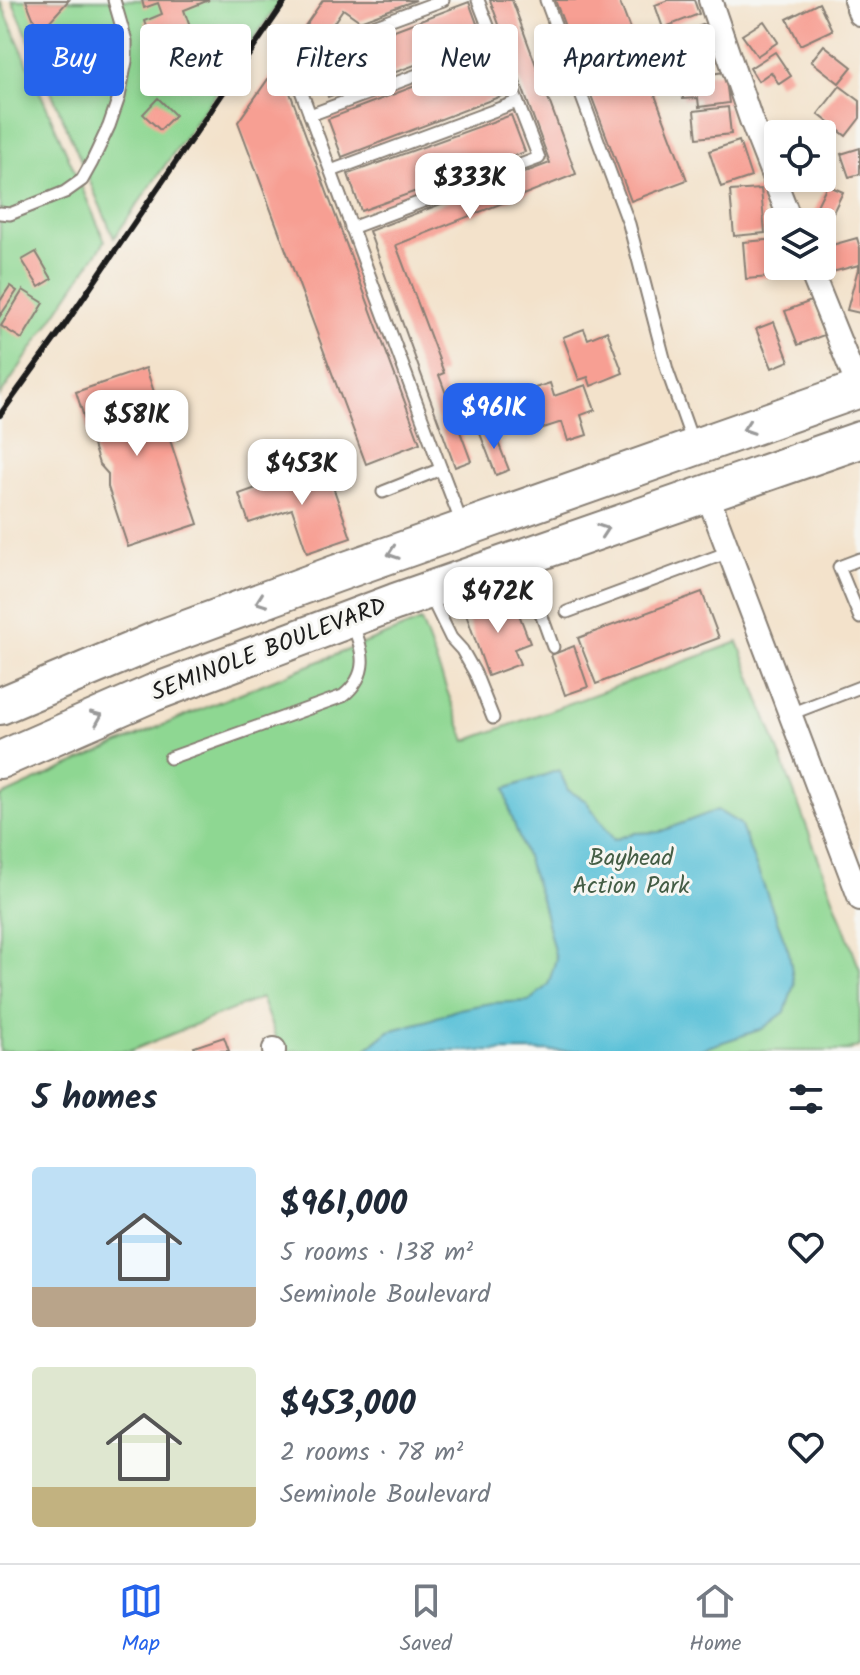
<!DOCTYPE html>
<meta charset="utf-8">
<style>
:root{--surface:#fff;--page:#f2f2f3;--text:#1f2937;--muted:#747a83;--line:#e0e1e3;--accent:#2563eb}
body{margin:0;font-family:Kalam,sans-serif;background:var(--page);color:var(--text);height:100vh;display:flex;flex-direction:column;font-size:30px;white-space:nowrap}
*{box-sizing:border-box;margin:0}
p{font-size:26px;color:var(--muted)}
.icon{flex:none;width:44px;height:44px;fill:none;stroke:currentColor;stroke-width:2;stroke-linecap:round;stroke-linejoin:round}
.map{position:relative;height:1051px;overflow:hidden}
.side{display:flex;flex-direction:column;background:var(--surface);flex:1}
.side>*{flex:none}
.banner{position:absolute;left:24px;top:24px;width:812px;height:72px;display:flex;gap:16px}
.buttons{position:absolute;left:764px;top:120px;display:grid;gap:16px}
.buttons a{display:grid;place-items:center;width:72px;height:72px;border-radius:8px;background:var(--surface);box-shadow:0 4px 12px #0003;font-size:40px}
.price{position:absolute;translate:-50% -68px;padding:0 18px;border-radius:16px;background:#fff;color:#222;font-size:26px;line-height:52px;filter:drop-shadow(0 2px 4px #0008)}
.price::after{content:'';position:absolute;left:50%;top:48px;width:24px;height:18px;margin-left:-12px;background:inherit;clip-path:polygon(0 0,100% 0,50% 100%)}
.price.active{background:var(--accent);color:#fff}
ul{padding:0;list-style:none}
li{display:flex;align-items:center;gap:24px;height:200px;padding:0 32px}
li span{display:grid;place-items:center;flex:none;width:224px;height:160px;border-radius:8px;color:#555}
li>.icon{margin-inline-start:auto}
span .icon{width:96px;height:96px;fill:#fffc;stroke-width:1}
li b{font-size:34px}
h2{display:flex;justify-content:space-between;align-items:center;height:96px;padding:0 32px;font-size:34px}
.tag{padding:0 28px;border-radius:8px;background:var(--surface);box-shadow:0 4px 12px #0003;font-size:28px;line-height:72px}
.tag.active{background:var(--accent);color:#fff}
.tab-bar{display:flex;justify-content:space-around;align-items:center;height:112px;border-top:2px solid var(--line);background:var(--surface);font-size:22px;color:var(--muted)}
.tab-bar a{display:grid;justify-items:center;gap:4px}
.tab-bar .active{color:var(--accent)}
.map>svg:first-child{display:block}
</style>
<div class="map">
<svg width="860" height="1051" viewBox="0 0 860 1051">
<rect width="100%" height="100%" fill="#f6f6f2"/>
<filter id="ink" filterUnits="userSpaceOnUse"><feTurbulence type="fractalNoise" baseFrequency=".0125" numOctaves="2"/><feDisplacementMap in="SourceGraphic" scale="16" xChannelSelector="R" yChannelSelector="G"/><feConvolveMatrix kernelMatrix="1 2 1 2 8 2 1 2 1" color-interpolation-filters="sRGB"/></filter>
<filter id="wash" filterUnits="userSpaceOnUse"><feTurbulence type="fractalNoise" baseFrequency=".006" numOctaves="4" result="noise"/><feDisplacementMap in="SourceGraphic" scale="32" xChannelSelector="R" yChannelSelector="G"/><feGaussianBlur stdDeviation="1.8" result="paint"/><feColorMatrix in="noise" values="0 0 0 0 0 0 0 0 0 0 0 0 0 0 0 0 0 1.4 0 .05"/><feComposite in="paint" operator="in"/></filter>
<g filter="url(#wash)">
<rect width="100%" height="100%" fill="#f3e2cb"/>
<!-- green -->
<g fill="#8ed792" stroke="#557a57" stroke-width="2">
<polygon points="0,0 105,241 0,396"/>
<polygon points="12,0 281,0 114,238"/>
<path d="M421 621 466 741 738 642 860 970V1046L847 1051H281L261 998 130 1051H0V797C138 733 279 677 421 621Z"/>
</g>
<!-- water -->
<polygon fill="#5ac1d8" stroke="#3b6e7a" stroke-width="2" points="559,770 568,790 586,801 614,840 634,833 659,832 717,810 740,824 789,952 794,985 785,1012 762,1029 696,1051 364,1051 389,1031 426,1021 459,1009 491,1003 529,1001 548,985 556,959 541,899 511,815 505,789"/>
<g id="blocks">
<!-- building -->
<g fill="#f79f93">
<polygon points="26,0 69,0 39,33"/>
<polygon points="142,0 209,0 184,10 190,27 152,41 145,21 162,14 158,3 144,8"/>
<polygon points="323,0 416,0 360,21 343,9 289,90 420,443 366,464 238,122"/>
<polygon points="490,0 512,0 576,174 396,245 444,373 439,375 471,461 455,467 369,231 550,163"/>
<polygon points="555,0 619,0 687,180 631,201"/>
<polygon points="668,0 694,0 699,14 663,28 655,5"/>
<polygon points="469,2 483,40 328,97 322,79 341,50"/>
<polygon points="819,3 832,30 800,45 787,19"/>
<polygon points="764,21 778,42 757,56 742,35"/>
<polygon points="705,24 711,41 665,58 659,41"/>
<polygon points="824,45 852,67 839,83 811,61"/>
<polygon points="775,52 791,76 779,84 771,72 758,81 750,68"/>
<polygon points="489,58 504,95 342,157 328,119"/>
<polygon points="725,72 729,103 699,107 698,98 683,99 681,78"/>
<polygon points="840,86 860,101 860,118 846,136 818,114"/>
<polygon points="158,98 175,115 160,130 143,114"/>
<polygon points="728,107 731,134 697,138 694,111"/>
<polygon points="511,115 525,152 361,211 348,174"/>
<polygon points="739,141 751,177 721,187 709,151"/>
<polygon points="860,148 860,174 849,177 841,154"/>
<polygon points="827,185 843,192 822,235 822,222 809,222"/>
<polygon points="761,189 765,233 734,236 730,191"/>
<polygon points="857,238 860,248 860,313 847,310 859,265 832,272 825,247"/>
<polygon points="778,239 778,266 781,266 782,276 746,279 743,242"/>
<polygon points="36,252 52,279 39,287 22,260"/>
<polygon points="10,286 17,291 0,316 0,301"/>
<polygon points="23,290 44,303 22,339 1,326"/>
<polygon points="811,301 824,335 798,345 785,311"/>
<polygon points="774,322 789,361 772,368 756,329"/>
<polygon points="584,329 588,339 607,331 623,373 591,386 588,377 579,380 563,337"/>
<polygon points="146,368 198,524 128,547 108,487 108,474 99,464 76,392"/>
<polygon points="550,383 554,396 586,385 595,410 581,415 587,435 568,441 562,422 531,432 522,405 532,401 529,390"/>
<polygon points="492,427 509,470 496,475 479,431"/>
<polygon points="325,464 351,538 307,553 292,509 249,523 239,494"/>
<polygon points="702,592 719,638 596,684 578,638"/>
<polygon points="512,596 530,643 514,649 520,664 488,676 466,614"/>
<polygon points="574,646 588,687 565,695 551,655"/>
<polygon points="224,1037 229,1051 196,1051 194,1047"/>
</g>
</g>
</g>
<g filter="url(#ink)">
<use href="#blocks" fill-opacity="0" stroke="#887f74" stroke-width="2"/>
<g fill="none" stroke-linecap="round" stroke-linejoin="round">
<!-- lane casing -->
<g stroke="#887f74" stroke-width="15">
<g id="lane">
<polyline points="546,0 629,224 667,370 693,443"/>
<polyline points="310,115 495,46"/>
<polyline points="331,171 517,102"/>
<polyline points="0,213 10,214 65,192 82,180 92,162 109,126 119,97 126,61 126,41 114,0"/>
<polyline points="351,228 539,158 478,0"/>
<polyline points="441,469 300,88 340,38 443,0"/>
<polyline points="383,492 441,469 462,524"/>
<polyline points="860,559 839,567 860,618"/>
<polyline points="522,561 553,647"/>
<polyline points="430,595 451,638 462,650 475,673 493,718"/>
<polyline points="567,612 729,552"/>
<polyline points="790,714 860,687"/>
<path d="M170 758 343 696C370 674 364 652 352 623"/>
</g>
</g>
<!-- street casing -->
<g stroke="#887f74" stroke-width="26">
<g id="street">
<polyline points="710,0 751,120 791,222"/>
<polyline points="855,0 860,14"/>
<polyline points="809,266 859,389"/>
<polyline points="707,494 860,899"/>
<polyline points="274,1049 274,1051"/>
</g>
</g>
<!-- primary casing -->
<g stroke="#887f74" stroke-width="40">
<g id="primary">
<polyline points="0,706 159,639 335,574 860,389"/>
<polyline points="0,760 153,693 395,602 860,440"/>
</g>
</g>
<!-- lane -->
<use href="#lane" stroke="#fff" stroke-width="11"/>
<!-- street -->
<use href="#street" stroke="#fff" stroke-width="22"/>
<!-- primary -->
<use href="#primary" stroke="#fff" stroke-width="36"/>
<!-- rail -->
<polyline stroke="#1c1c1c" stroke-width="6" points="0,415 62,329 286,0"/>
</g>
<!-- one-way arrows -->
<defs><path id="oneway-chevron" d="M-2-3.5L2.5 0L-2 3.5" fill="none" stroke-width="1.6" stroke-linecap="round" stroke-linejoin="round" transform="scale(2)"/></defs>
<g stroke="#999">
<use href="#oneway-chevron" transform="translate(748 428) rotate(161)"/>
<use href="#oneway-chevron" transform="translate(603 530) rotate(-19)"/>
<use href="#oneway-chevron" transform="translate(393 553) rotate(161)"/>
<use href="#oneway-chevron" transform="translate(261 601) rotate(160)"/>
<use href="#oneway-chevron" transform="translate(97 717) rotate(-23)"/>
</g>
</g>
<g text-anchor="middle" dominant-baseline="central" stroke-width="6" stroke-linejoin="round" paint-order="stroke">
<!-- street labels -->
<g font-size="24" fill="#1c1c1c" stroke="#f6f6f2">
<text transform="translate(269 650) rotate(-21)">SEMINOLE BOULEVARD</text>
</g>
<!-- park labels -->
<g font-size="24" fill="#445d45" stroke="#f6f6f2">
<text x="631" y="858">Bayhead<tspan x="631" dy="28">Action Park</tspan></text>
</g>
</g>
</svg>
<div class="buttons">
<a><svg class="icon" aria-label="locate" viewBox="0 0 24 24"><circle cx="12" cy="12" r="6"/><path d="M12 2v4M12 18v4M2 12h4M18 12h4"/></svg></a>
<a><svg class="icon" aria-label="layers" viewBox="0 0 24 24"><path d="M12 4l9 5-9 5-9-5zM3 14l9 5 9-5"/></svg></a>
</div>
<b class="price" style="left:470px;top:221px">$333K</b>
<b class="price active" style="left:494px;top:451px">$961K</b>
<b class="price" style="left:137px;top:458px">$581K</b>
<b class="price" style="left:302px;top:507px">$453K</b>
<b class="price" style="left:498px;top:635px">$472K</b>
<div class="banner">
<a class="tag active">Buy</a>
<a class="tag">Rent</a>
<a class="tag">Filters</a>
<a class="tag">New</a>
<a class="tag">Apartment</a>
</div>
</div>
<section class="side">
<h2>5 homes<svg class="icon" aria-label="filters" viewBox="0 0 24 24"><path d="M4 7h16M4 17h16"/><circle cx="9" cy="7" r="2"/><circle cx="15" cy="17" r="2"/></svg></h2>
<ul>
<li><span style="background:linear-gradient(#bfe0f5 75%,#b9a48a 0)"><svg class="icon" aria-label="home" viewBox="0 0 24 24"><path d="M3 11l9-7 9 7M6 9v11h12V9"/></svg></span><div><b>$961,000</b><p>5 rooms · 138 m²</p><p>Seminole Boulevard</p></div><svg class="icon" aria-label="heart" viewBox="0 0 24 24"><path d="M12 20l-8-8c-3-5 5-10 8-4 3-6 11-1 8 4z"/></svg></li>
<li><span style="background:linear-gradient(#dfe7d0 75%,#c2b280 0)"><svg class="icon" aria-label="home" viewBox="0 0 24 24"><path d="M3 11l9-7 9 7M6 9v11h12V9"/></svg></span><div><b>$453,000</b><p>2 rooms · 78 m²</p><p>Seminole Boulevard</p></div><svg class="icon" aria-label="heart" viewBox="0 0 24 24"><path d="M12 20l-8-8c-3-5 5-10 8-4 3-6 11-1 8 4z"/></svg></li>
</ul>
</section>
<nav class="tab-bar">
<a class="active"><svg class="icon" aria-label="map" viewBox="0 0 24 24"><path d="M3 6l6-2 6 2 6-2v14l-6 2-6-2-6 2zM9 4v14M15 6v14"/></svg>Map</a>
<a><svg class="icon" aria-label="saved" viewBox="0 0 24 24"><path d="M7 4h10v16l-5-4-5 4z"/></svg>Saved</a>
<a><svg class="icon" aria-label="home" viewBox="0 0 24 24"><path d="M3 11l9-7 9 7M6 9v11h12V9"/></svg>Home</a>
</nav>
